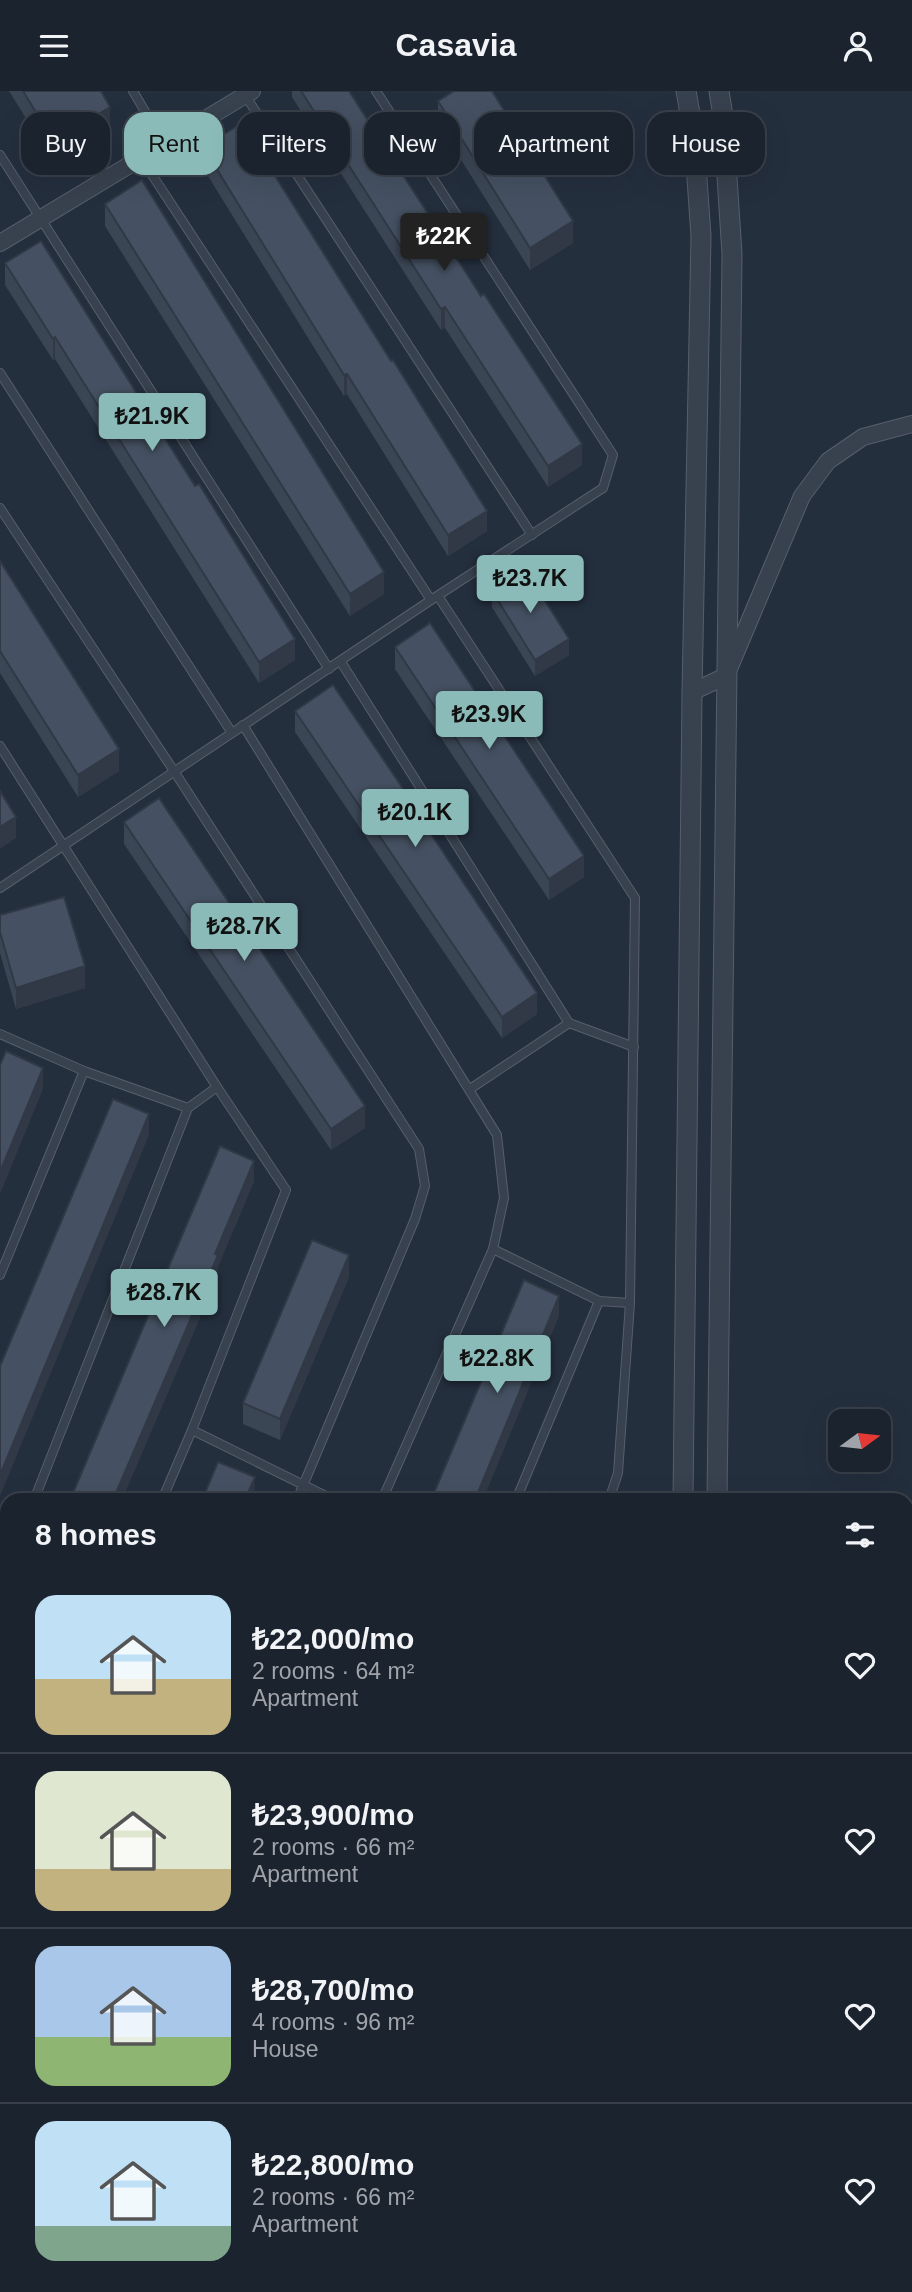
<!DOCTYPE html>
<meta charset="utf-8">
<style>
:root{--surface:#1b232e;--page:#242b36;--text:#f1f3f6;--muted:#a0a4aa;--line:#39404a;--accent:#8bbbb9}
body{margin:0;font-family:Helvetica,sans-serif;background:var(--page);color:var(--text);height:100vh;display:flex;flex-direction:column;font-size:26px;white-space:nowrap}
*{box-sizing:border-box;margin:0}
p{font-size:23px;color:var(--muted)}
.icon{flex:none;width:38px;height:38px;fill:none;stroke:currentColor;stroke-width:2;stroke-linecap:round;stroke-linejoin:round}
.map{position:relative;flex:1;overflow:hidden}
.drawer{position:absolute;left:0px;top:1402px;width:914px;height:800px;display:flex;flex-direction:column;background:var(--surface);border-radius:21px 21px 0 0;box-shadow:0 7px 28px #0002,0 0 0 2px var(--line)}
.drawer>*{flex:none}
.banner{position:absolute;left:21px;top:21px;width:872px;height:63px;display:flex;gap:14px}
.needle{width:46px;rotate:75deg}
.tools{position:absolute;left:828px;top:1318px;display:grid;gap:14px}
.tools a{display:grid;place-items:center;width:63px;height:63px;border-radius:14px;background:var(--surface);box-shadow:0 7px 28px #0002,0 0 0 2px var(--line);font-size:35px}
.price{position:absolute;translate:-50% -60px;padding:0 16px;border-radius:7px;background:var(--accent);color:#111;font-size:23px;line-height:46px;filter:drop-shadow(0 2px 4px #0008)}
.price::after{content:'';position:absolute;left:50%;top:42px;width:21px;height:16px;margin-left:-10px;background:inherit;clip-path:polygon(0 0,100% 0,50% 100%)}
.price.on{background:#222;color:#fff}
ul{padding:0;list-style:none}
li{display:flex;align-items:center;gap:21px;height:175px;padding:0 35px}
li+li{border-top:2px solid var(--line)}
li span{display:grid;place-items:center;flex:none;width:196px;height:140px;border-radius:21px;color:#555}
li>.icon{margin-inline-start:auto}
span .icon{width:84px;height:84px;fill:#fffc;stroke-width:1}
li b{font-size:30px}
h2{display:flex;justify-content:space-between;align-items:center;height:84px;padding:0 35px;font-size:30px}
.tag{padding:0 24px;border-radius:21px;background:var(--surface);box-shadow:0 7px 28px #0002,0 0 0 2px var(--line);font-size:24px;line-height:63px}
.tag.on{background:var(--accent);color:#111}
header{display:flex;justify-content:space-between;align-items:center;height:91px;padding:0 35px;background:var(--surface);font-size:32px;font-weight:800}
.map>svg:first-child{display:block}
</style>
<header><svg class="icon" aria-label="menu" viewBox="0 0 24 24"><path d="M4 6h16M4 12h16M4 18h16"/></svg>Casavia<svg class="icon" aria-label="person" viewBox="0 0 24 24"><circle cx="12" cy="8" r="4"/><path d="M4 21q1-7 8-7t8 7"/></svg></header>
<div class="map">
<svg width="912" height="2201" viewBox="0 0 912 2201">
<rect width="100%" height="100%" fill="#242f3e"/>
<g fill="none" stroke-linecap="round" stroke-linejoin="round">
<!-- canal -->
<polyline stroke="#394c67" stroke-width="18" points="0,1976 7,1971"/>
<!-- service casing -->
<g stroke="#565f6c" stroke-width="10">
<g id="service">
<polyline points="133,0 164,53"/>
<polyline points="245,4 532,444"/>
<polyline points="0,64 329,578"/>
<polyline points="141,67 431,509"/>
<polyline points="0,282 232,642"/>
<polyline points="0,417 174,680 419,1058 425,1095 415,1128 297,1409"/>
<polyline points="438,505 635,807 630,1212 618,1382 609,1409"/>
<polyline points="341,571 569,932 634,956"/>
<polyline points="243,634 497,1044 504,1107 493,1158 382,1409"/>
<polyline points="0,655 217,996 286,1099 192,1339 162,1409"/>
<polyline points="0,797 431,509 603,397 613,364 376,0"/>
<polyline points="0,943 84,980 188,1017 217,996"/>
<polyline points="470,998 569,932"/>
<polyline points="493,1158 599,1210 630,1212"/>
<polyline points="0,1184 84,980"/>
<polyline points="192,1339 334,1409"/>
<polyline points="34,1409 188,1017"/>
<polyline points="516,1409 599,1210"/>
<polyline points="0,1494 7,1476"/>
<polyline points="0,1522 7,1525"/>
<polyline points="0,1721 7,1724"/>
<polyline points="0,1800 7,1785"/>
<polyline points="0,2053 7,2050"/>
<polyline points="363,2194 378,2201"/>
<polyline points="629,2194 629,2201"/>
<polyline points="547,2201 549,2194"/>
</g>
</g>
<!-- minor casing -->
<g stroke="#565f6c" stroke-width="18">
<g id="minor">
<polyline points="0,152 252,0"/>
<polyline points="692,601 726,585 802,405 828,370 863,346 912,333"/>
<polyline points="906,2057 912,2056"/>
<polyline points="906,2126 912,2127"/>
</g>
</g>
<!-- tertiary casing -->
<g stroke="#565f6c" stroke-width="21">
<g id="tertiary">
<polyline points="683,1409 692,601 701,145 694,45 686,0"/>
<polyline points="717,1409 732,163 723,25 719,0"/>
<polyline points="0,1607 7,1610"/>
</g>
</g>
<!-- service -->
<use href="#service" stroke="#38414e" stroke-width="8"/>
<!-- minor -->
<use href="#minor" stroke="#38414e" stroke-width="16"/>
<!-- tertiary -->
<use href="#tertiary" stroke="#38414e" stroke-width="19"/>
</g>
<!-- wall -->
<g fill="#3b4654">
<polygon points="9,0 101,0 110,37 54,72"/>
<polygon points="292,0 349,0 582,374 548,396 445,237 441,239 292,6"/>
<polygon points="438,10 573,152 530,179 438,32"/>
<polygon points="203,56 487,440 448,465 347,303 344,305 203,77"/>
<polygon points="105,113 384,503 350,525 105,135"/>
<polygon points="5,172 295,569 259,592 55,268 53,269 5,194"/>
<polygon points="0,470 119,680 78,706 0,582"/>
<polygon points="492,500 569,564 535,585 492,516"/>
<polygon points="395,556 584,786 549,809 395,578"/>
<polygon points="295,620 433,747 537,923 502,947 295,641"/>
<polygon points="124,731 365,1037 331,1059 124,753"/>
<polygon points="0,824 85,897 16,918 0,862"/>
<polygon points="349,1186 280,1349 243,1333 243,1312"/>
<polygon points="7,1884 7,1959 0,1956 0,1901"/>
<polygon points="100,2194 186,2194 183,2201 98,2201"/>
<polygon points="445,2194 468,2194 465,2201 460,2201"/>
</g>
<!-- shaded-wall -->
<g fill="#303945">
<polygon points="110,16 110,37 54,72 54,51"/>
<polygon points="573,130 573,152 530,179 530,157"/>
<polygon points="445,216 445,237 441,239 441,218"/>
<polygon points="55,246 55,268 53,269 53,248"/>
<polygon points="347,283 347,303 344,305 344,284"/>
<polygon points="582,353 582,374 548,396 548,375"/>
<polygon points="487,420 487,440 448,465 448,444"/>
<polygon points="384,481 384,503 350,525 350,503"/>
<polygon points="295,548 295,569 259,592 259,571"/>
<polygon points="569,548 569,564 535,585 535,569"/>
<polygon points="119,658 119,680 78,706 78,684"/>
<polygon points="16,726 16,747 0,758 0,736"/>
<polygon points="584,765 584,786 549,809 549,788"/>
<polygon points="85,875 85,897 16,918 16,897"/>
<polygon points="537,902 537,923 502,947 502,926"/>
<polygon points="43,977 43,998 0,1103 0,1081"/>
<polygon points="365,1015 365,1037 331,1059 331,1038"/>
<polygon points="149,1023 149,1044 0,1405 0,1384"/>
<polygon points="254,1070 254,1091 218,1176 218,1185 122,1409 113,1409"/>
<polygon points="349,1164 349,1186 280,1349 280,1328"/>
<polygon points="559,1205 559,1225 483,1409 475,1409"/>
<polygon points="255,1386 254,1409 245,1409"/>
<polygon points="178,2194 186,2194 183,2201 175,2201"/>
<polygon points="277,2194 281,2194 281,2201 275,2201"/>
</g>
<!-- building -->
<g fill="#455162" stroke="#303945" stroke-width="2">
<polygon points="23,0 101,0 110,16 54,51"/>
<polygon points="301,0 349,0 481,205 484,203 582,353 548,375 445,216 441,218"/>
<polygon points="454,0 492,0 573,130 530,157 438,10"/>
<polygon points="242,32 391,270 393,269 487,420 448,444 347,283 344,284 203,56"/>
<polygon points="142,89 384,481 350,503 105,113"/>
<polygon points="41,150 195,395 199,393 295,548 259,571 55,246 53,248 5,172"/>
<polygon points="0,470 119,658 78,684 0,560"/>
<polygon points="526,479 569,548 535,569 492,500"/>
<polygon points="430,532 584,765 549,788 395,556"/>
<polygon points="333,594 433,742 431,743 537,902 502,926 295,620"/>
<polygon points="0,700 16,726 0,736"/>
<polygon points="159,707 365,1015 331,1038 124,731"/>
<polygon points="64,806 85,875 16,897 0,841 0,824"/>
<polygon points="6,960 43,977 0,1081 0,974"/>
<polygon points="113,1008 149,1023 0,1384 0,1275"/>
<polygon points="220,1055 254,1070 215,1163 218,1164 113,1409 70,1409"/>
<polygon points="312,1149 349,1164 280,1328 243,1312"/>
<polygon points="524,1189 559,1205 475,1409 431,1409"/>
<polygon points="218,1371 255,1386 245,1409 202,1409"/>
<polygon points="544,1400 562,1409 540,1409"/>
<polygon points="7,1884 7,1937 0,1934 0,1901"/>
<polygon points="100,2194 124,2194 121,2201 98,2201"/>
<polygon points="127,2194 178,2194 175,2201 143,2201"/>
<polygon points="234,2194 277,2194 275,2201 231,2201"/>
</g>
</svg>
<div class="tools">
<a><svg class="needle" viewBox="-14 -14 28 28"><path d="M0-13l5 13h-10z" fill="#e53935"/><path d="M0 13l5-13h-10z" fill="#a0a4aa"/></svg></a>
</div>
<b class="price on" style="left:444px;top:182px">₺22K</b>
<b class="price" style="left:152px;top:362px">₺21.9K</b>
<b class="price" style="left:530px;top:524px">₺23.7K</b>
<b class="price" style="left:489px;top:660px">₺23.9K</b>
<b class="price" style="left:415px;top:758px">₺20.1K</b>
<b class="price" style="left:244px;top:872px">₺28.7K</b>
<b class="price" style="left:164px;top:1238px">₺28.7K</b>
<b class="price" style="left:497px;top:1304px">₺22.8K</b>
<div class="banner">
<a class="tag">Buy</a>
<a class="tag on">Rent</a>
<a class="tag">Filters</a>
<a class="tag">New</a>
<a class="tag">Apartment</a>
<a class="tag">House</a>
</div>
<section class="drawer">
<h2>8 homes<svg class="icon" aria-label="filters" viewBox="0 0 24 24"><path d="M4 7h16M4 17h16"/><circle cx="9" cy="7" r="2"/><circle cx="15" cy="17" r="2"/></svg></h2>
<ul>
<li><span style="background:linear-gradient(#bfe0f5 60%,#c2b280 0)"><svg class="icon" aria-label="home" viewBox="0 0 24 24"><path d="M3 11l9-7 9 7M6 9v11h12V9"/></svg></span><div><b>₺22,000/mo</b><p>2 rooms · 64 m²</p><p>Apartment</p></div><svg class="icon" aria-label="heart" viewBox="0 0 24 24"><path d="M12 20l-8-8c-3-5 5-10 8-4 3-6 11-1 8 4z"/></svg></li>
<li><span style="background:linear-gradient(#dfe7d0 70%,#c2b280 0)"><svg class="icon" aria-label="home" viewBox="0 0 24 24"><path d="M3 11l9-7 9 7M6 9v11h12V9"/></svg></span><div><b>₺23,900/mo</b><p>2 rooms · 66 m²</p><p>Apartment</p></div><svg class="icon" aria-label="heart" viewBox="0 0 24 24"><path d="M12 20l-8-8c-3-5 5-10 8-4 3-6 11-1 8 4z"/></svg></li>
<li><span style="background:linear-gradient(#a9c7e8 65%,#8fb573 0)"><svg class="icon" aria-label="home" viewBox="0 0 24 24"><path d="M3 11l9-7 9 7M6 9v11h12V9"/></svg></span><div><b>₺28,700/mo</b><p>4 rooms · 96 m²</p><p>House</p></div><svg class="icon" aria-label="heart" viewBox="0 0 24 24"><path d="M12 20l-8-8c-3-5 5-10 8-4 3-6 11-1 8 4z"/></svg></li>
<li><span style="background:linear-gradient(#bfe0f5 75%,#7fa58c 0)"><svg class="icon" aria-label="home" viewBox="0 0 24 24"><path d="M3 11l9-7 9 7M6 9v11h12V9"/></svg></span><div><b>₺22,800/mo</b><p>2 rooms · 66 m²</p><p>Apartment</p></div><svg class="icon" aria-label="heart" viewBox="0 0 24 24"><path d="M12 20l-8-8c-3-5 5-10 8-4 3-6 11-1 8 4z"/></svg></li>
</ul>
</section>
</div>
